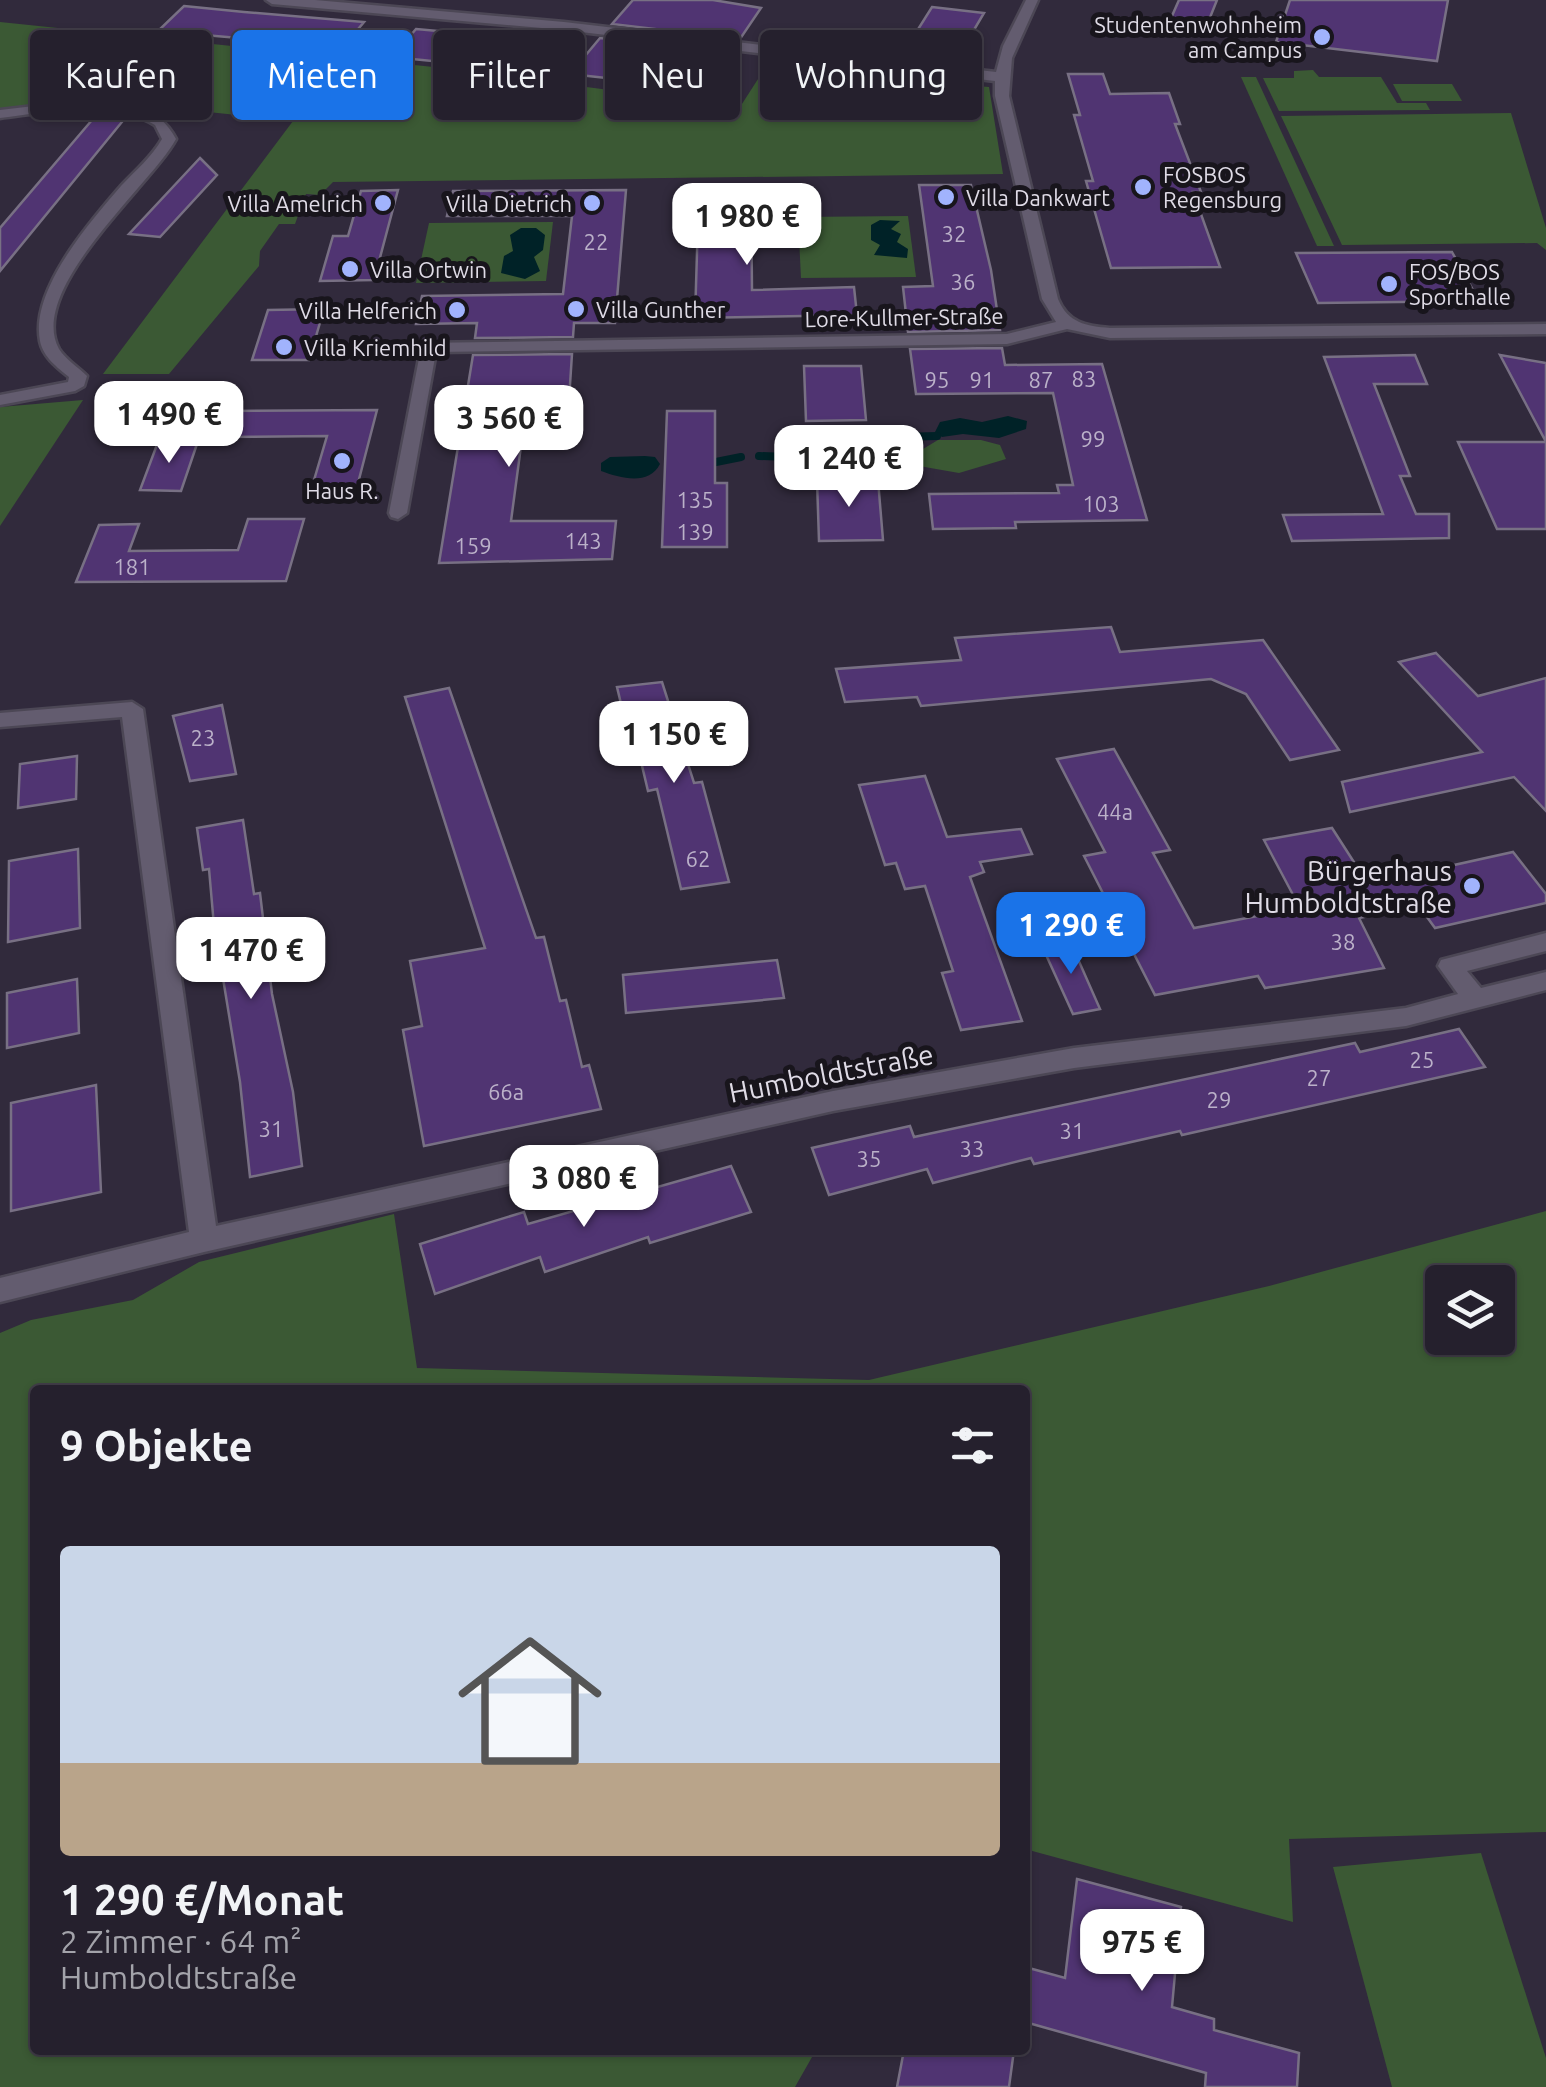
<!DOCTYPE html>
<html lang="de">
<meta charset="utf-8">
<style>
:root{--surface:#25202d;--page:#2d2835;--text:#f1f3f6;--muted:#a3a3aa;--line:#423e49;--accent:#1a73e8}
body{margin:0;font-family:Ubuntu,sans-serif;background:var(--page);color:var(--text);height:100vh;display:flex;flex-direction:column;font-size:38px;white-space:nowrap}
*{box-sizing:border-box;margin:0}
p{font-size:32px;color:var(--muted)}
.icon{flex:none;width:55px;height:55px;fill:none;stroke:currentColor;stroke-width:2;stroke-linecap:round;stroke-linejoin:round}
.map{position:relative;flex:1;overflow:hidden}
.sheet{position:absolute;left:30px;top:1385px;width:1000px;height:670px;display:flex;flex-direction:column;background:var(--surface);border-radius:10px;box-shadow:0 2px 8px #0004,0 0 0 2px var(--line)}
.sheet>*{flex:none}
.hud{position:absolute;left:30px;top:30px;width:1000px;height:90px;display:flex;gap:20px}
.tools{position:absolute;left:1425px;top:1265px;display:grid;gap:20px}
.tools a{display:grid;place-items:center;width:90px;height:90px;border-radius:10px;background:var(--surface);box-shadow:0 2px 8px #0004,0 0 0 2px var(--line);font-size:50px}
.price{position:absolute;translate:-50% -85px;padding:0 22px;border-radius:20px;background:#fff;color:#222;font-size:32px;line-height:65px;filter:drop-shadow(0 2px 5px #0008)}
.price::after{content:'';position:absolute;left:50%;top:60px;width:30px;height:22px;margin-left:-15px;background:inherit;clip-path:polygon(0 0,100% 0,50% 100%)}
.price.on{background:var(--accent);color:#fff}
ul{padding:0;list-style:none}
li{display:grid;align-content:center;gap:20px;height:530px;padding:0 30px}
li span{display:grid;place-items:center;height:310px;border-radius:10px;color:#555}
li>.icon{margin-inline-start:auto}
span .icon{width:180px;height:180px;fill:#fffc;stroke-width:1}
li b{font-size:42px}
h2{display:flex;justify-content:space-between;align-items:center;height:120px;padding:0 30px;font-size:42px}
.chip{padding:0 35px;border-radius:10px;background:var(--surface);box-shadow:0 2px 8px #0004,0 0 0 2px var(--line);font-size:35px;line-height:90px}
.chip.on{background:var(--accent);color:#fff}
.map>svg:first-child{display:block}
</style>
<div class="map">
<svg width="1546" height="2087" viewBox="0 0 1546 2087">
<rect width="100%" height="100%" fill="#312a3c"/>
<!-- green -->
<g fill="#3b5934" fill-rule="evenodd">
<polygon points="0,22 549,79 548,82 740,107 769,62 923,88 927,82 989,87 1003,174 333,182 320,195 306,194 295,224 279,224 260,251 259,266 169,374 103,374 293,121 93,100 0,109"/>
<polygon points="1313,70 1319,77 1381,77 1397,103 1426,103 1430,110 1279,111 1263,78 1294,78 1294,71"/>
<polygon points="1241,77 1256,77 1334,246 1317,246"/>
<polygon points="1393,84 1452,84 1462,101 1402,101"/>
<polygon points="1511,113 1546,228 1546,250 1537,243 1342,245 1281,116"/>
<polygon points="908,216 916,277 801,278 798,217"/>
<polygon points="553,222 546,281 416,283 429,223"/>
<polygon points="83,400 0,526 0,407"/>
<polygon points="938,440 981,440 1000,445 1006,459 959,473 919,466 918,452"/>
<path d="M1546 1211V1832L1289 1839 1293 1922 1025 1849V1390H35V2050H816L795 2087H0V1333L31 1320 133 1300 199 1262 394 1214 417 1368 869 1380 1269 1286ZM1442 1282H1498V1338H1442Z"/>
<polygon points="1481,1853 1546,2058 1546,2087 1392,2087 1333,1867"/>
</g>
<!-- water -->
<g fill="#002227">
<polygon points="880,220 900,221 891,229 901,234 897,242 908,249 907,258 874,255 880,245 871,240 871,225"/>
<polygon points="521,228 536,228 545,235 543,250 534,257 540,271 525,279 501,273 504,256 513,251 510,235"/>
<polygon points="1008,416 1027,421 1026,429 999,438 963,434 942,437 935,432 940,422 960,418 982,422"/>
<path d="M645 456 655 457 660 464C649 486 620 478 601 471V463L610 457Z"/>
</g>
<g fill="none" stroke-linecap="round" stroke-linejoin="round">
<!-- stream -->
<g stroke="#002227" stroke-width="8">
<polyline points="900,437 937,436"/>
<polyline points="759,456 840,459 856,455 886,438"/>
<polyline points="706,464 741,457"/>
</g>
</g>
<!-- building -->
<g fill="#503472" stroke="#787084" stroke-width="2.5">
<polygon points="633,0 713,0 761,8 740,39 612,24"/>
<polygon points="1179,0 1217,0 1205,30 1168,25"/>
<polygon points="1290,0 1448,0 1437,61 1276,42"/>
<polygon points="184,6 244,12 364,22 343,47 158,31"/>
<polygon points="932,7 984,13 958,57 905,50"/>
<polygon points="416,29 504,37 482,66 392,57"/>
<polygon points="600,38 730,53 706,89 570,74"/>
<polygon points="1068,74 1103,74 1110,94 1169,93 1180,124 1175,124 1201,192 1193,192 1220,267 1111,268 1086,181 1093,181 1074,115 1080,115"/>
<polygon points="98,113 126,117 0,271 0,228"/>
<polygon points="200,158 217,175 160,237 129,234"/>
<polygon points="919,185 971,185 991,270 1000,330 908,332 903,287 933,286"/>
<polygon points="699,188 751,188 752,290 854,287 857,315 695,318"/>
<polygon points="398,190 374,280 320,281 333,236 348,236 361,191"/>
<polygon points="626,190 615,323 574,323 573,337 475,338 477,323 416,324 422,296 563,294 572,216 447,216 453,191"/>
<polygon points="1452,252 1479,301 1318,303 1296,253"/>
<polygon points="324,309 309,360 252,360 268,310"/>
<polygon points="1002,348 1005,365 1102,364 1147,520 1015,522 1016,528 933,529 929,494 1059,493 1057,485 1073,485 1053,393 916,394 910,349"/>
<polygon points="572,354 569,400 527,401 511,521 616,521 612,559 439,563 473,355"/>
<polygon points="1415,355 1427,384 1374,384 1410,476 1400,476 1416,514 1449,514 1449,538 1292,541 1283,515 1383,514 1324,357"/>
<polygon points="1500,355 1546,363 1546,529 1497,529 1458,442 1546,442"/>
<polygon points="804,366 861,366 866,420 806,421"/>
<polygon points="377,410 357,487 312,487 327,436 215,437 224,411"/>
<polygon points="667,411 715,411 715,483 727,483 727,547 662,547"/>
<polygon points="198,441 181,491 140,490 158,442"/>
<polygon points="817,480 878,480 883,540 819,541"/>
<polygon points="248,519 304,519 286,581 76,582 99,525 139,524 129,551 238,550"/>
<polygon points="1111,627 1120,652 1263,640 1339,750 1290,760 1246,694 1211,679 921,706 917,697 845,702 836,669 961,660 955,638"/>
<polygon points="1436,653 1478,696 1546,678 1546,811 1514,777 1350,812 1342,782 1482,752 1399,662"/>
<polygon points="662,682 694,783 702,782 729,882 681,889 657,789 648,791 634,732 628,733 617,687"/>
<polygon points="449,688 536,938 544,937 560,1001 566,1000 582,1067 589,1065 601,1109 424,1146 403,1030 422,1026 410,961 485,948 405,697"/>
<polygon points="222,705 236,774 190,781 173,716"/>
<polygon points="1114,749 1170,850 1153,853 1194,928 1300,908 1264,840 1332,828 1368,884 1513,852 1546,894 1546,903 1435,928 1419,906 1359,918 1384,968 1265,988 1258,976 1155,995 1084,856 1105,852 1057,759"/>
<polygon points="77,756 76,799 18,808 20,764"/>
<polygon points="925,776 947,837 1021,829 1032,854 980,862 984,872 970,877 1022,1021 961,1030 942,973 953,971 925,886 905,889 896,863 885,865 859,785"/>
<polygon points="243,820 254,894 260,893 272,994 293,1092 302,1166 250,1177 240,1082 220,960 217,960 209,869 203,870 197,828"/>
<polygon points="78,849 80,928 8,942 9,861"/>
<polygon points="1070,941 1100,1009 1073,1014 1042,946"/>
<polygon points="777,960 784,998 626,1013 623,975"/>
<polygon points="77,979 79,1033 7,1048 7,993"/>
<polygon points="1459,1029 1485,1067 1182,1135 1180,1131 1034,1164 1031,1158 933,1183 927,1169 829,1195 812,1148 910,1126 914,1137 1355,1043 1360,1052"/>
<polygon points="96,1085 101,1192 11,1211 11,1103"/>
<polygon points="731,1166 751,1212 650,1243 648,1237 545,1272 540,1257 435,1294 420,1244 524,1212 528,1224"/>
<polygon points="1077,1879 1181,1907 1172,2007 1214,2019 1214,2030 1299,2053 1297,2087 1205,2087 1206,2073 1025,2022 1025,1967 1065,1978"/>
<polygon points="904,2050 1014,2050 1009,2087 897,2087"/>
</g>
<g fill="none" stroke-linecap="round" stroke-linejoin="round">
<!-- street casing -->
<g stroke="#4c4755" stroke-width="5">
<g id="street">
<path d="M266 0H315L564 22 996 72 1003 46 1026 0H1038L1012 58 1009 96 1058 299C1068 323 1086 326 1110 328L1546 324V334L1110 338 1067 329 1007 344 436 352 407 513 398 519 391 517 389 513 422 343 1007 334 1056 322 1042 299 995 96V81L564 30 272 4Z"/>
<path d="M68 102C109 101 155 98 176 139 152 184 26 289 59 349 66 360 78 367 87 376L84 386 75 391 0 405V395L68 382 69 377C58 368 43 357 40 341 30 290 90 222 121 186 135 171 152 157 162 139L155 125C110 98 49 112 0 118V110Z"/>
<polygon points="132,702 143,709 216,1226 833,1091 1074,1048 1406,1008 1458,994 1438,966 1441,960 1546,933 1546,951 1467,971 1481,988 1546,972 1546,990 1406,1026 1074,1068 833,1111 204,1252 0,1302 0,1278 189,1232 122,717 0,727 0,713"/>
</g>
</g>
<!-- street -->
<use href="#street" fill="#635c6f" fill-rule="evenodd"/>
</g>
<!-- markers -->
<g fill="#a1b3fd" stroke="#18151c" stroke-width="4">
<circle cx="1322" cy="37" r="10"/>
<circle cx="1143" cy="187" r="10"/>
<circle cx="946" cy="197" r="10"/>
<circle cx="383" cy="203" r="10"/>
<circle cx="592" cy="203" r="10"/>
<circle cx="350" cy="269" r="10"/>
<circle cx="1389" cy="284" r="10"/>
<circle cx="576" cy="309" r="10"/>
<circle cx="457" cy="310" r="10"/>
<circle cx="284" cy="347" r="10"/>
<circle cx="342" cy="461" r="10"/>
<circle cx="1472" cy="886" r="10"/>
</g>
<g text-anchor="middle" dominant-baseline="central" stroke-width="10" stroke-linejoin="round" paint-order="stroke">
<!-- far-poi labels -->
<g font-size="22" fill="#dfdbe6" stroke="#18151c" text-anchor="start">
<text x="1302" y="24" text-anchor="end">Studentenwohnheim<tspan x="1302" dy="25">am Campus</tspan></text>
<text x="1163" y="174">FOSBOS<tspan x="1163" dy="25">Regensburg</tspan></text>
<text x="966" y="197">Villa Dankwart</text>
<text x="363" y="203" text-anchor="end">Villa Amelrich</text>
<text x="572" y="203" text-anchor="end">Villa Dietrich</text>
<text x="370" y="269">Villa Ortwin</text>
<text x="1409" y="271">FOS/BOS<tspan x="1409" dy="25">Sporthalle</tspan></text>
<text x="596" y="309">Villa Gunther</text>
<text x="437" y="310" text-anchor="end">Villa Helferich</text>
<text x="304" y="347">Villa Kriemhild</text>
<text x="342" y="490" text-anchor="middle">Haus R.</text>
</g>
<!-- number labels -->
<g font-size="22" fill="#bbb1c9">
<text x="954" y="233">32</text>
<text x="596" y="241">22</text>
<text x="963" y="281">36</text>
<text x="1084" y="378">83</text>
<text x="937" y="379">95</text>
<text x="982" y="379">91</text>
<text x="1041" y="379">87</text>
<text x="1093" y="438">99</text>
<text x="695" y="499">135</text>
<text x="1101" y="503">103</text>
<text x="695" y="531">139</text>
<text x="583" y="540">143</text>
<text x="473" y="545">159</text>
<text x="132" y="566">181</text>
<text x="203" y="737">23</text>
<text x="1115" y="811">44a</text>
<text x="698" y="858">62</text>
<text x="1343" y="941">38</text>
<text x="1422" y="1059">25</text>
<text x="1319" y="1077">27</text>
<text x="506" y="1091">66a</text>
<text x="1219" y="1099">29</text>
<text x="271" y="1128">31</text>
<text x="1072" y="1130">31</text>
<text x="972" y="1148">33</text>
<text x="869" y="1158">35</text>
</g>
<!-- far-street labels -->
<g font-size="22" fill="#dfdbe6" stroke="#18151c">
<text transform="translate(904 317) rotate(-1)">Lore-Kullmer-Straße</text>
</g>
<!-- poi labels -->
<g font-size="28" fill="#dfdbe6" stroke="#18151c" text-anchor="end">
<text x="1452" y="870">Bürgerhaus<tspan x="1452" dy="32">Humboldtstraße</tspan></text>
</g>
<!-- street labels -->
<g font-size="28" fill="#dfdbe6" stroke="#18151c">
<text transform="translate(831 1073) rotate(-11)">Humboldtstraße</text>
</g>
</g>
</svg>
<div class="tools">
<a><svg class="icon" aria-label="layers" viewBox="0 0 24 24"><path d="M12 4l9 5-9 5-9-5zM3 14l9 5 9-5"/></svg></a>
</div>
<b class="price" style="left:747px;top:268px">1 980 €</b>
<b class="price" style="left:169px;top:466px">1 490 €</b>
<b class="price" style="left:509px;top:470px">3 560 €</b>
<b class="price" style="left:849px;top:510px">1 240 €</b>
<b class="price" style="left:674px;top:786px">1 150 €</b>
<b class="price on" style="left:1071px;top:977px">1 290 €</b>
<b class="price" style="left:251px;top:1002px">1 470 €</b>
<b class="price" style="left:584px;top:1230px">3 080 €</b>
<b class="price" style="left:1142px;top:1994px">975 €</b>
<div class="hud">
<a class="chip">Kaufen</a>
<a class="chip on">Mieten</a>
<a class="chip">Filter</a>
<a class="chip">Neu</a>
<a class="chip">Wohnung</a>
</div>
<section class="sheet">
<h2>9 Objekte<svg class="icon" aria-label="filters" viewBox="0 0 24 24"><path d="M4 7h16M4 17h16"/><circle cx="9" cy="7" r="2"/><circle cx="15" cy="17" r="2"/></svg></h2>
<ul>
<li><span style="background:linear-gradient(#c9d6e8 70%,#b9a48a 0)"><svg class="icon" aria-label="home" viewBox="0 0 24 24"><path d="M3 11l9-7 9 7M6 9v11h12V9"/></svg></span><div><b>1 290 €/Monat</b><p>2 Zimmer · 64 m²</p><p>Humboldtstraße</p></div></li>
</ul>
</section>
</div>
